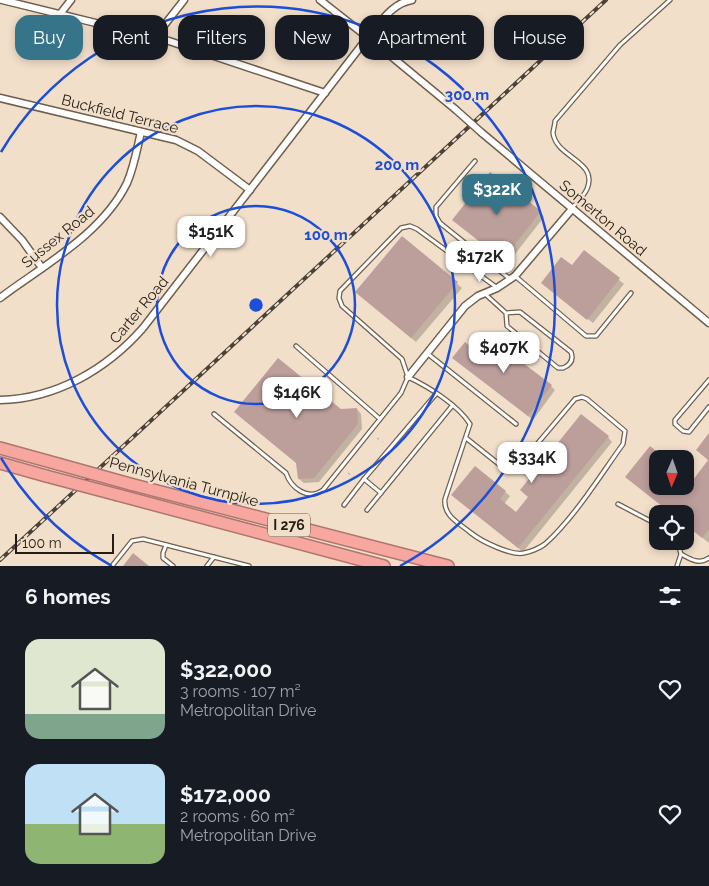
<!DOCTYPE html>
<meta charset="utf-8">
<style>
:root{--surface:#171b24;--page:#242831;--text:#f1f3f6;--muted:#9ea1a6;--accent:#357489}
body{margin:0;font-family:Raleway,sans-serif;background:var(--page);color:var(--text);height:100vh;display:flex;flex-direction:column;font-size:19px;white-space:nowrap}
*{box-sizing:border-box;margin:0}
p{font-size:16px;color:var(--muted)}
.icon{flex:none;width:28px;height:28px;fill:none;stroke:currentColor;stroke-width:2;stroke-linecap:round;stroke-linejoin:round}
.map{position:relative;height:566px;overflow:hidden}
.drawer{display:flex;flex-direction:column;background:var(--surface);flex:1}
.drawer>*{flex:none}
.top-card{position:absolute;left:15px;top:15px;width:680px;height:45px;display:flex;gap:10px}
.needle{width:32px;rotate:182deg}
.controls{position:absolute;left:649px;top:450px;display:grid;gap:10px}
.controls a{display:grid;place-items:center;width:45px;height:45px;border-radius:10px;background:var(--surface);box-shadow:0 2px 8px #0003;font-size:25px}
.scale{position:absolute;left:15px;bottom:12px;width:99px;box-sizing:border-box;padding-left:5px;border:2px solid #241d15;border-top:0;font-size:14px;line-height:18px;white-space:nowrap;color:#241d15;-webkit-text-stroke:4px #f2dfca;paint-order:stroke}
.price{position:absolute;translate:-50% -42px;padding:0 11px;border-radius:10px;background:#fff;color:#222;font-size:16px;line-height:32px;filter:drop-shadow(0 1px 2px #0008)}
.price::after{content:'';position:absolute;left:50%;top:30px;width:15px;height:11px;margin-left:-8px;background:inherit;clip-path:polygon(0 0,100% 0,50% 100%)}
.price.on{background:var(--accent);color:#fff}
ul{padding:0;list-style:none}
li{display:flex;align-items:center;gap:15px;height:125px;padding:0 25px}
li span{display:grid;place-items:center;flex:none;width:140px;height:100px;border-radius:15px;color:#555}
li>.icon{margin-inline-start:auto}
span .icon{width:60px;height:60px;fill:#fffc;stroke-width:1}
li b{font-size:21px}
h2{display:flex;justify-content:space-between;align-items:center;height:60px;padding:0 25px;font-size:21px}
.pill{padding:0 18px;border-radius:15px;background:var(--surface);box-shadow:0 2px 8px #0003;font-size:18px;line-height:45px}
.pill.on{background:var(--accent);color:#fff}
.map>svg:first-child{display:block}
</style>
<div class="map">
<svg width="709" height="566" viewBox="0 0 709 566">
<rect width="100%" height="100%" fill="#f2dfca"/>
<!-- shadow -->
<g fill="#0003">
<polygon points="540,212 544,217 508,263 458,224"/>
<polygon points="402,237 462,288 416,342 361,296"/>
<polygon points="584,252 624,284 593,323 547,287 572,267"/>
<polygon points="472,349 551,386 555,390 533,420 454,358"/>
<polygon points="357,409 361,414 362,429 319,482 304,483 299,479"/>
<polygon points="608,437 612,442 523,552 458,499 475,468 510,496 504,504 516,514"/>
<polygon points="658,459 658,486 685,486 685,476 693,482 709,462 709,543 685,524 685,514 633,483"/>
</g>
<!-- building -->
<g fill="#bc9e9b">
<polygon points="490,172 541,211 503,260 452,220"/>
<polygon points="402,236 458,282 411,338 355,292"/>
<polygon points="584,250 620,278 587,320 541,283 561,257 572,265"/>
<polygon points="491,339 552,385 528,416 452,358 465,342 472,348 477,340 485,346"/>
<polygon points="278,358 341,409 357,408 358,424 314,478 298,479 296,463 234,412"/>
<polygon points="581,414 609,436 518,548 451,495 475,466 506,491 500,499 516,512 528,497 520,490"/>
<polygon points="709,433 709,529 702,538 685,524 685,514 672,514 625,477 650,446 666,459 658,459 658,486 685,486 685,474 693,480 708,460 696,450"/>
<polygon points="133,553 149,566 123,566"/>
</g>
<g fill="none" stroke-linecap="round" stroke-linejoin="round">
<!-- lane casing -->
<g stroke="#6f5f4c" stroke-width="5.5">
<g id="lane">
<polyline points="475,161 436,207 436,216 440,223 510,279"/>
<path d="M572 208C577 202 584 196 587 189 599 161 556 158 553 133 553 130 555 125 555 121L620 45 670 0"/>
<polyline points="515,276 586,336 596,336 631,293"/>
<path d="M485 294 506 313 507 326 558 368H563C570 365 574 360 571 352L520 312 506 313"/>
<polyline points="296,346 380,419"/>
<polyline points="428,354 516,424"/>
<polyline points="709,380 675,420 675,424 683,431 689,432 709,407"/>
<path d="M214 414 286 473C291 488 308 501 323 490L401 393 408 377"/>
<path d="M466 438 505 469 511 470 516 469 575 399 582 397 587 399 625 431 623 444C600 476 574 518 545 544 540 548 530 552 524 553 511 556 481 541 471 533 459 523 443 516 445 499L470 424C458 405 429 387 408 377L402 359 342 306 339 298 340 291 401 228 410 226 417 229 496 287"/>
<polyline points="381,493 364,479 436,394"/>
<polyline points="618,504 658,525"/>
<polyline points="344,505 364,479"/>
<polyline points="367,510 452,406"/>
<polyline points="677,541 681,554"/>
<polyline points="166,545 163,553 163,558 173,566"/>
<polyline points="112,566 132,541 143,539 249,566"/>
<polyline points="207,566 214,557"/>
<path d="M677 566 681 554C690 559 699 565 709 558"/>
</g>
</g>
<!-- street casing -->
<g stroke="#6f5f4c" stroke-width="9">
<g id="street">
<polyline points="2,0 169,41 325,93"/>
<polyline points="320,0 380,47 455,109"/>
<polyline points="60,14 71,0"/>
<polyline points="155,37 184,0"/>
<polyline points="0,98 176,140 198,151 250,190"/>
<polyline points="482,133 709,323"/>
<polyline points="0,217 22,240 42,268"/>
<path d="M0 298C44 265 102 234 127 183 134 167 137 149 141 132"/>
<polyline points="408,377 465,306 478,296 497,288 515,276 572,209"/>
<path d="M0 400C56 399 107 369 143 328L368 37C380 23 392 3 412 0"/>
</g>
</g>
<!-- highway casing -->
<g stroke="#ad766f" stroke-width="14">
<g id="highway">
<polyline points="0,448 58,464"/>
<polyline points="0,463 46,476"/>
<polyline points="130,484 448,566"/>
<polyline points="118,495 384,566"/>
</g>
</g>
<!-- path -->
<g stroke="#aa9b8b" stroke-width="1" stroke-dasharray="2.5 4" stroke-linecap="butt">
<polyline points="377,438 383,442"/>
<polyline points="348,473 354,477"/>
</g>
<!-- lane -->
<use href="#lane" stroke="#fff" stroke-width="3"/>
<!-- street -->
<use href="#street" stroke="#fff" stroke-width="6"/>
<!-- highway -->
<use href="#highway" stroke="#f7a6a0" stroke-width="11"/>
<!-- rail casing -->
<g stroke="#4a4137" stroke-width="4">
<polyline id="rail" points="0,560 606,0"/>
</g>
<!-- rail -->
<use href="#rail" stroke="#f2dfca" stroke-width="2" stroke-dasharray="5.5" stroke-linecap="butt"/>
<!-- street-bridge casing -->
<g stroke="#6f5f4c" stroke-width="9" stroke-linecap="butt">
<polyline id="street-bridge" points="455,109 482,133"/>
</g>
<!-- highway-bridge casing -->
<g stroke="#ad766f" stroke-width="14" stroke-linecap="butt">
<g id="highway-bridge">
<polyline points="58,464 130,484"/>
<polyline points="46,476 118,495"/>
</g>
</g>
<!-- street-bridge -->
<use href="#street-bridge" stroke="#fff" stroke-width="6"/>
<!-- highway-bridge -->
<use href="#highway-bridge" stroke="#f7a6a0" stroke-width="11"/>
</g>
<!-- distance rings -->
<g fill="none" stroke="#1d4ed8" stroke-width="2.5">
<circle cx="256" cy="305" r="99"/>
<circle cx="256" cy="305" r="199"/>
<path d="M112 566A298 298 0 0 1 1 458M1 152A298 298 0 1 1 400 566"/>
</g>
<g text-anchor="middle" dominant-baseline="central" stroke-width="4.5" stroke-linejoin="round" paint-order="stroke">
<!-- shield labels -->
<rect fill="#f2dfca" stroke="#62574b" stroke-width="1" x="268" y="513.5" width="42" height="23" rx="4"/>
<g font-size="14" font-weight="bold" fill="#241d15">
<text x="289" y="525">I 276</text>
</g>
<!-- street labels -->
<g font-size="15" fill="#241d15" stroke="#f2dfca">
<text transform="translate(120 114) rotate(14)">Buckfield Terrace</text>
<text transform="translate(603 218) rotate(40)">Somerton Road</text>
<text transform="translate(58 237) rotate(-39)">Sussex Road</text>
<text transform="translate(139 310) rotate(-50)">Carter Road</text>
<text transform="translate(184 482) rotate(15)">Pennsylvania Turnpike</text>
</g>
</g>
<circle cx="256" cy="305" r="8" fill="#1d4ed8" stroke="#f2dfca" stroke-width="2.5"/>
<g font-size="15" text-anchor="middle" font-weight="bold" fill="#1d4ed8" stroke="#f2dfca" stroke-width="4.5" stroke-linejoin="round" paint-order="stroke">
<text x="467" y="100">300 m</text>
<text x="397" y="170">200 m</text>
<text x="326" y="240">100 m</text>
</g>
</svg>
<div class="controls">
<a><svg class="needle" viewBox="-14 -14 28 28"><path d="M0-13l5 13h-10z" fill="#e53935"/><path d="M0 13l5-13h-10z" fill="#9ea1a6"/></svg></a>
<a><svg class="icon" aria-label="locate" viewBox="0 0 24 24"><circle cx="12" cy="12" r="6"/><path d="M12 2v4M12 18v4M2 12h4M18 12h4"/></svg></a>
</div>
<div class="scale">100 m</div>
<b class="price on" style="left:497px;top:216px">$322K</b>
<b class="price" style="left:211px;top:258px">$151K</b>
<b class="price" style="left:480px;top:283px">$172K</b>
<b class="price" style="left:504px;top:374px">$407K</b>
<b class="price" style="left:297px;top:419px">$146K</b>
<b class="price" style="left:532px;top:484px">$334K</b>
<div class="top-card">
<a class="pill on">Buy</a>
<a class="pill">Rent</a>
<a class="pill">Filters</a>
<a class="pill">New</a>
<a class="pill">Apartment</a>
<a class="pill">House</a>
</div>
</div>
<section class="drawer">
<h2>6 homes<svg class="icon" aria-label="filters" viewBox="0 0 24 24"><path d="M4 7h16M4 17h16"/><circle cx="9" cy="7" r="2"/><circle cx="15" cy="17" r="2"/></svg></h2>
<ul>
<li><span style="background:linear-gradient(#dfe7d0 75%,#7fa58c 0)"><svg class="icon" aria-label="home" viewBox="0 0 24 24"><path d="M3 11l9-7 9 7M6 9v11h12V9"/></svg></span><div><b>$322,000</b><p>3 rooms · 107 m²</p><p>Metropolitan Drive</p></div><svg class="icon" aria-label="heart" viewBox="0 0 24 24"><path d="M12 20l-8-8c-3-5 5-10 8-4 3-6 11-1 8 4z"/></svg></li>
<li><span style="background:linear-gradient(#bfe0f5 60%,#8fb573 0)"><svg class="icon" aria-label="home" viewBox="0 0 24 24"><path d="M3 11l9-7 9 7M6 9v11h12V9"/></svg></span><div><b>$172,000</b><p>2 rooms · 60 m²</p><p>Metropolitan Drive</p></div><svg class="icon" aria-label="heart" viewBox="0 0 24 24"><path d="M12 20l-8-8c-3-5 5-10 8-4 3-6 11-1 8 4z"/></svg></li>
</ul>
</section>
